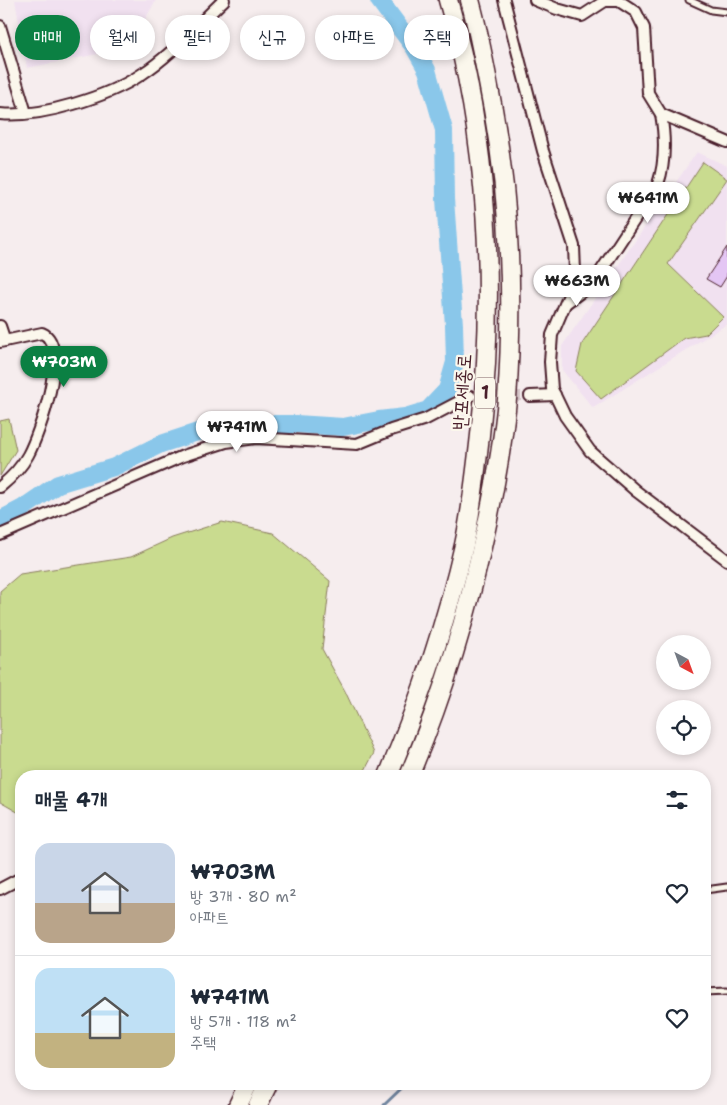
<!DOCTYPE html>
<html lang="ko">
<meta charset="utf-8">
<style>
:root{--surface:#fff;--page:#f6f6f7;--text:#1f2937;--muted:#747a83;--line:#e0e1e3;--accent:#0b8043}
body{margin:0;font-family:"Shantell Sans","Poor Story",sans-serif;background:var(--page);color:var(--text);height:100vh;display:flex;flex-direction:column;font-size:19px;white-space:nowrap}
*{box-sizing:border-box;margin:0}
p{font-size:16px;color:var(--muted)}
.icon{flex:none;width:28px;height:28px;fill:none;stroke:currentColor;stroke-width:2;stroke-linecap:round;stroke-linejoin:round}
.map{position:relative;flex:1;overflow:hidden}
.side{position:absolute;left:15px;top:770px;width:696px;height:320px;display:flex;flex-direction:column;background:var(--surface);border-radius:20px;box-shadow:0 2px 8px #0003}
.side>*{flex:none}
.guide{position:absolute;left:15px;top:15px;width:698px;height:45px;display:flex;gap:10px}
.needle{width:32px;rotate:139deg}
.buttons{position:absolute;left:656px;top:635px;display:grid;gap:10px}
.buttons a{display:grid;place-items:center;width:55px;height:55px;border-radius:50%;background:var(--surface);box-shadow:0 2px 8px #0003;font-size:25px}
.price{position:absolute;translate:-50% -42px;padding:0 11px;border-radius:18px;background:#fff;color:#222;font-size:16px;line-height:32px;filter:drop-shadow(0 1px 2px #0008)}
.price::after{content:'';position:absolute;left:50%;top:30px;width:15px;height:11px;margin-left:-8px;background:inherit;clip-path:polygon(0 0,100% 0,50% 100%)}
.price.active{background:var(--accent);color:#fff}
ul{padding:0;list-style:none}
li{display:flex;align-items:center;gap:15px;height:125px;padding:0 20px}
li+li{border-top:1px solid var(--line)}
li span{display:grid;place-items:center;flex:none;width:140px;height:100px;border-radius:15px;color:#555}
li>.icon{margin-inline-start:auto}
span .icon{width:60px;height:60px;fill:#fffc;stroke-width:1}
li b{font-size:21px}
h2{display:flex;justify-content:space-between;align-items:center;height:60px;padding:0 20px;font-size:21px}
.chip{padding:0 18px;border-radius:22px;background:var(--surface);box-shadow:0 2px 8px #0003;font-size:18px;line-height:45px}
.chip.active{background:var(--accent);color:#fff}
.map>svg:first-child{display:block}
</style>
<div class="map">
<svg width="727" height="1105" viewBox="0 0 727 1105">
<rect width="100%" height="100%" fill="#f6edee"/>
<filter id="ink" filterUnits="userSpaceOnUse"><feTurbulence type="fractalNoise" baseFrequency=".02" numOctaves="2"/><feDisplacementMap in="SourceGraphic" scale="10" xChannelSelector="R" yChannelSelector="G"/><feConvolveMatrix kernelMatrix="1 2 1 2 8 2 1 2 1" color-interpolation-filters="sRGB"/></filter>
<g filter="url(#ink)">
<!-- built -->
<g fill="#f1e1f0">
<polygon points="15,0 156,0 137,34 113,51 27,68"/>
<polygon points="697,152 727,166 727,324 593,408 562,370 562,346"/>
</g>
<!-- green -->
<g fill="#c9db8f" stroke="#8a7d5d">
<polygon points="703,162 727,179 668,264 723,317 706,334 684,338 601,399 576,371 582,344"/>
<polygon points="9,419 16,450 0,476 0,421"/>
<polygon points="222,522 273,533 330,581 322,649 345,691 374,753 362,776 21,776 21,814 0,802 0,591 20,574 131,557 172,538"/>
</g>
<g fill="none" stroke-linecap="round" stroke-linejoin="round">
<!-- stream -->
<polyline stroke="#70849e" stroke-width="3" points="384,1105 406,1084"/>
<!-- river -->
<polyline stroke="#8ac7ea" stroke-width="18" points="0,520 23,508 58,484 114,467 161,444 222,424 296,424 343,427 379,420 405,417 428,410 447,390 455,362 454,325 445,199 444,130 427,70 414,47 379,0"/>
</g>
<!-- building -->
<polygon fill="#e4c6f4" stroke="#4a1f2b" points="727,247 727,276 720,287 706,279"/>
<g fill="none" stroke-linecap="round" stroke-linejoin="round">
<!-- minor-tunnel -->
<polyline stroke="#d4c4c7" stroke-width="10" stroke-dasharray="10 5" stroke-linecap="butt" points="481,396 530,396"/>
<!-- service casing -->
<g stroke="#4a1f2b" stroke-width="9">
<g id="service">
<polyline points="689,0 711,10 727,12"/>
<polyline points="705,890 727,887"/>
<polyline points="705,992 727,991"/>
</g>
</g>
<!-- minor casing -->
<g stroke="#4a1f2b" stroke-width="14">
<g id="minor">
<polyline points="504,0 543,151 574,246 575,272 571,290 552,335 550,362 552,389 565,416 590,451 636,491 727,560"/>
<polyline points="535,0 557,9 582,16 605,1 619,1 636,12 644,28 648,93 661,114 727,142"/>
<polyline points="0,26 26,113"/>
<path d="M0 114C40 118 108 97 142 74 173 54 197 25 224 0"/>
<path d="M566 303 585 289 599 274 658 184C666 161 665 137 661 114"/>
<polyline points="0,326 5,341"/>
<path d="M0 342 42 333C71 345 39 435 28 455 21 468 11 478 0 487"/>
<polyline points="530,396 555,395"/>
<polyline points="0,535 183,456 226,442 256,438 357,444 391,430 426,419 470,396"/>
<polyline points="0,889 21,878"/>
</g>
</g>
<!-- trunk casing -->
<g stroke="#4a1f2b" stroke-width="21">
<g id="trunk">
<path d="M388 776C419 702 446 624 464 545 472 509 476 472 480 435 496 291 489 140 448 0"/>
<path d="M409 776C443 697 468 613 486 529 495 486 503 443 507 399 514 302 510 204 493 109 486 72 480 36 470 0"/>
<polyline points="238,1105 248,1084"/>
<polyline points="258,1105 268,1084"/>
</g>
</g>
<!-- service -->
<use href="#service" stroke="#fbf7ec" stroke-width="5"/>
<!-- minor -->
<use href="#minor" stroke="#fbf7ec" stroke-width="10"/>
<!-- trunk -->
<use href="#trunk" stroke="#fbf7ec" stroke-width="18"/>
</g>
</g>
<g text-anchor="middle" dominant-baseline="central" stroke-width="4.5" stroke-linejoin="round" paint-order="stroke">
<!-- shield labels -->
<rect fill="#fbf7ec" stroke="#7f6065" stroke-width="1" x="475" y="377.5" width="20" height="31" rx="4"/>
<g font-size="18" font-weight="bold" fill="#4a1f2b">
<text x="485" y="393">1</text>
</g>
<!-- street labels -->
<g font-size="19" fill="#4a1f2b" stroke="#fbf7ec">
<text transform="translate(462 392) rotate(-86)">반포세종로</text>
</g>
</g>
</svg>
<div class="buttons">
<a><svg class="needle" viewBox="-14 -14 28 28"><path d="M0-13l5 13h-10z" fill="#e53935"/><path d="M0 13l5-13h-10z" fill="#747a83"/></svg></a>
<a><svg class="icon" aria-label="locate" viewBox="0 0 24 24"><circle cx="12" cy="12" r="6"/><path d="M12 2v4M12 18v4M2 12h4M18 12h4"/></svg></a>
</div>
<b class="price" style="left:648px;top:224px">₩641M</b>
<b class="price" style="left:577px;top:307px">₩663M</b>
<b class="price active" style="left:64px;top:388px">₩703M</b>
<b class="price" style="left:237px;top:453px">₩741M</b>
<div class="guide">
<a class="chip active">매매</a>
<a class="chip">월세</a>
<a class="chip">필터</a>
<a class="chip">신규</a>
<a class="chip">아파트</a>
<a class="chip">주택</a>
</div>
<section class="side">
<h2>매물 4개<svg class="icon" aria-label="filters" viewBox="0 0 24 24"><path d="M4 7h16M4 17h16"/><circle cx="9" cy="7" r="2"/><circle cx="15" cy="17" r="2"/></svg></h2>
<ul>
<li><span style="background:linear-gradient(#c9d6e8 60%,#b9a48a 0)"><svg class="icon" aria-label="home" viewBox="0 0 24 24"><path d="M3 11l9-7 9 7M6 9v11h12V9"/></svg></span><div><b>₩703M</b><p>방 3개 · 80 m²</p><p>아파트</p></div><svg class="icon" aria-label="heart" viewBox="0 0 24 24"><path d="M12 20l-8-8c-3-5 5-10 8-4 3-6 11-1 8 4z"/></svg></li>
<li><span style="background:linear-gradient(#bfe0f5 65%,#c2b280 0)"><svg class="icon" aria-label="home" viewBox="0 0 24 24"><path d="M3 11l9-7 9 7M6 9v11h12V9"/></svg></span><div><b>₩741M</b><p>방 5개 · 118 m²</p><p>주택</p></div><svg class="icon" aria-label="heart" viewBox="0 0 24 24"><path d="M12 20l-8-8c-3-5 5-10 8-4 3-6 11-1 8 4z"/></svg></li>
</ul>
</section>
</div>
